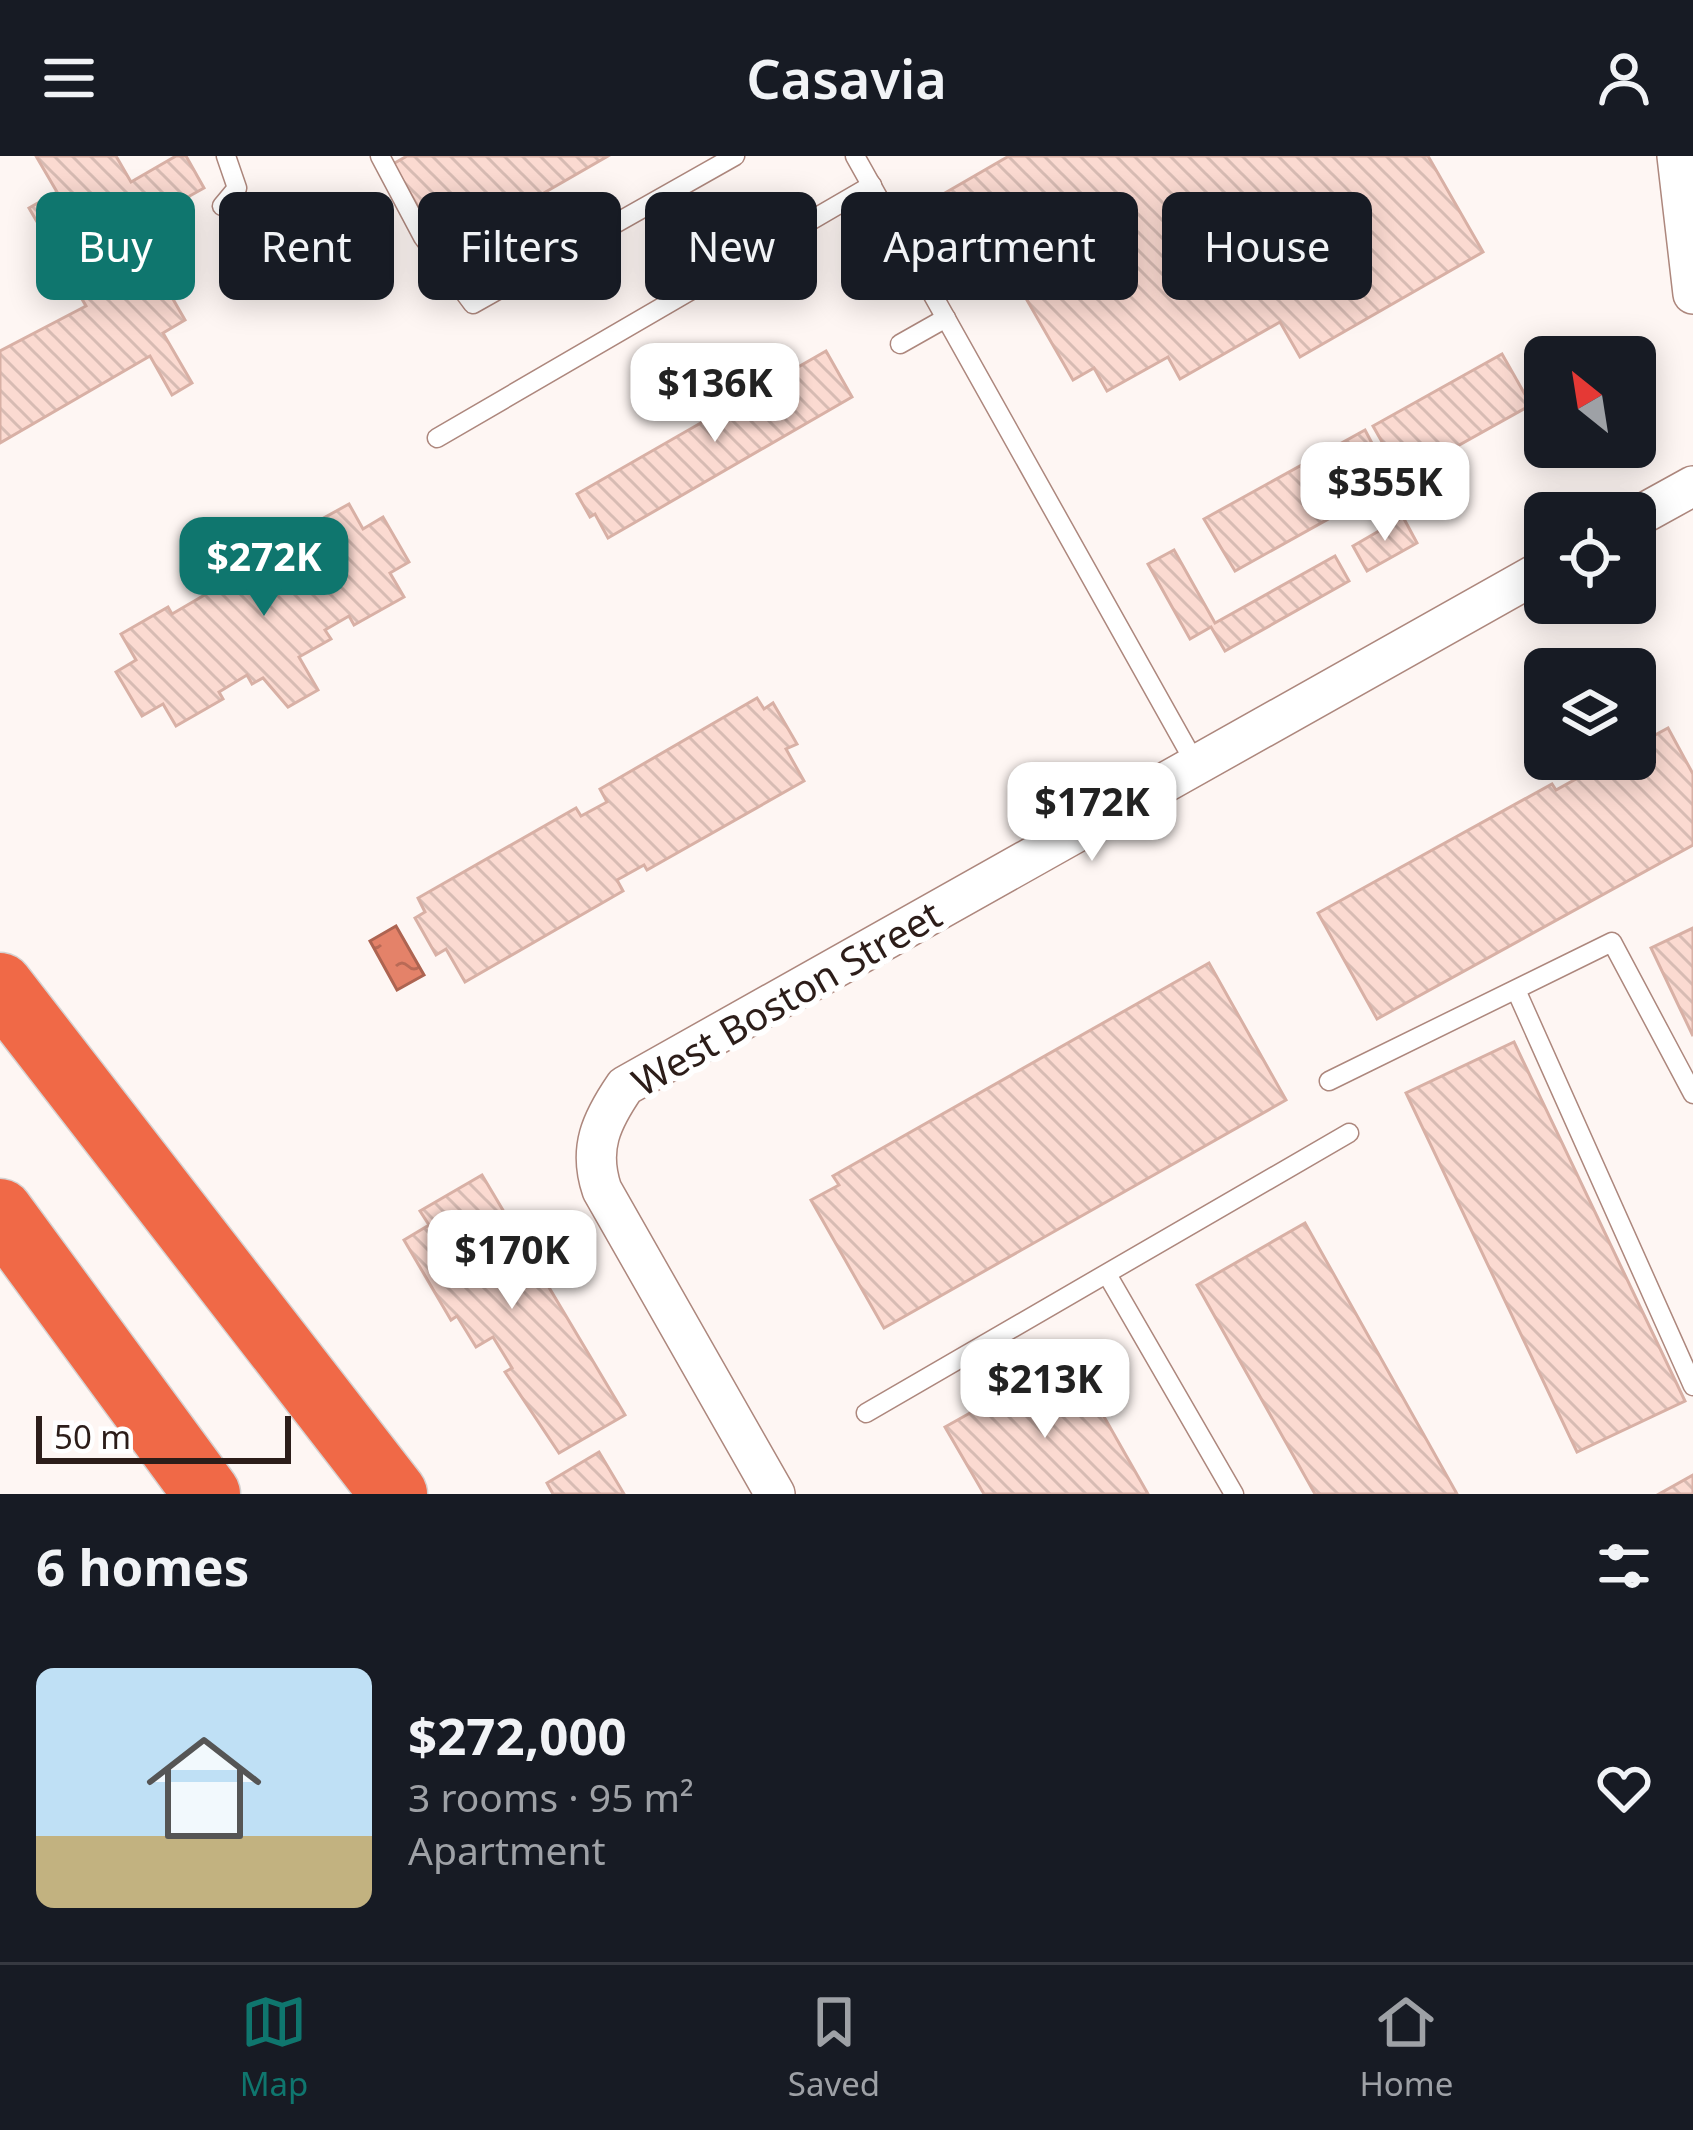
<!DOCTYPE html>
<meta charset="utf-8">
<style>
:root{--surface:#171b24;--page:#20242c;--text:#f1f3f6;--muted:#9ea1a6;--line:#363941;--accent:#0f766e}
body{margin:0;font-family:"Noto Sans",sans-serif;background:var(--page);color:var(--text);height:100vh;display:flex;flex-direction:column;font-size:45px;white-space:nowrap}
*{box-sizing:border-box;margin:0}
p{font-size:39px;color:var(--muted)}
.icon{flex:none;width:66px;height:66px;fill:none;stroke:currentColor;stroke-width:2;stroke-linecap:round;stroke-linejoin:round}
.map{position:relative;height:1338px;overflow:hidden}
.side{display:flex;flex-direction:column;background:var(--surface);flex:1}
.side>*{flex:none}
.banner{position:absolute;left:36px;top:36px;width:1623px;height:108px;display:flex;gap:24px}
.needle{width:78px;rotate:330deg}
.buttons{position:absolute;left:1524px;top:180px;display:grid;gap:24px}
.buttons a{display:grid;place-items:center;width:132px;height:132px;border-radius:18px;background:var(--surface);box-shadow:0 6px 30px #0003;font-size:60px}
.scale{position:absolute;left:36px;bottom:30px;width:255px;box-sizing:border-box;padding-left:12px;border:6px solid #2c1d19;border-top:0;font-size:33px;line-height:42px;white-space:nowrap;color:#2c1d19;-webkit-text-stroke:9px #fff;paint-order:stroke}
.price{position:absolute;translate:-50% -102px;padding:0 27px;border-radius:24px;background:#fff;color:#222;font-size:39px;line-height:78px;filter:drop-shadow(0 3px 6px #0008)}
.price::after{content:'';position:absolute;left:50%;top:72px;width:36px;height:27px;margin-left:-18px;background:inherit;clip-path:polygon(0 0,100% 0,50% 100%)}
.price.active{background:var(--accent);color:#fff}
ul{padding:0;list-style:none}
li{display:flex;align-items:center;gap:36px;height:300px;padding:0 36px}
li+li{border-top:3px solid var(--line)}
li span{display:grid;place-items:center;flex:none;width:336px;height:240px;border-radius:18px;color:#555}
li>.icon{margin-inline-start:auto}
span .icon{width:144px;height:144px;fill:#fffc;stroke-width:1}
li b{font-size:51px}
h2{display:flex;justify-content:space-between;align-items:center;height:144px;padding:0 36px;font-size:51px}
.chip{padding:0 42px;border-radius:18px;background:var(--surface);box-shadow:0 6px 30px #0003;font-size:42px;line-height:108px}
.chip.active{background:var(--accent);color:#fff}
header{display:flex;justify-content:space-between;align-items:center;height:156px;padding:0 36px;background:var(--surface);font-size:54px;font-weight:600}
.dock{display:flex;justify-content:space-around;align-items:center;height:168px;border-top:3px solid var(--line);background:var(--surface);font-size:33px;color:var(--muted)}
.dock a{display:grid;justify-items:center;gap:6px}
.dock .active{color:var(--accent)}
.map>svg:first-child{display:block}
</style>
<header><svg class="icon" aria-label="menu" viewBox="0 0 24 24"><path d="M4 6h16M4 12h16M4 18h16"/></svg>Casavia<svg class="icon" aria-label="person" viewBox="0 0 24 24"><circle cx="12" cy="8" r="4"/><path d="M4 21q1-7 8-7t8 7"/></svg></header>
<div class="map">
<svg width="1693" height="1338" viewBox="0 0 1693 1338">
<defs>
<pattern id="water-ripples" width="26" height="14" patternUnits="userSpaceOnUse" patternTransform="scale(3)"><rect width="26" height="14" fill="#e48269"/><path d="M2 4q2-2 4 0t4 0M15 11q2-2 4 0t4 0" fill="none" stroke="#b96a56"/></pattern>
<pattern id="building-back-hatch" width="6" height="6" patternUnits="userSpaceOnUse" patternTransform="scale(3)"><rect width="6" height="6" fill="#fbdad1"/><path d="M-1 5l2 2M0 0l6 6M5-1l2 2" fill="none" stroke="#d7bbb3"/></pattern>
</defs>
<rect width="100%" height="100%" fill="#fef6f3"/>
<!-- water -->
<polygon fill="url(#water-ripples)" stroke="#ad6451" stroke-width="3" points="396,770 424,819 397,834 370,785"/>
<!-- building -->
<g fill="url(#building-back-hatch)" stroke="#d8b0a5" stroke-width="3">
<polygon points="36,0 116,0 131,26 176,0 186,0 204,32 152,61 182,113 162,124 185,164 163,177 192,227 172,239 150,200 0,287 0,195 86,150 29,52 57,36"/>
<polygon points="407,0 608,0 523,49 528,58 488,81 483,72 444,95 393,8"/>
<polygon points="1009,0 1428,0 1483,96 1300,201 1280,166 1180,223 1168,201 1107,235 1094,212 1073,224 993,85 971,98 938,41"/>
<polygon points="826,195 852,241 608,382 595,358 590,361 577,338"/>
<polygon points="1502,198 1531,249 1402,321 1373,270"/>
<polygon points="1365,274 1393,327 1235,415 1204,363"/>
<polygon points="349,348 363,373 383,361 409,406 390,417 404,441 354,469 349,460 325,474 331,483 299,501 318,534 288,551 263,522 252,528 247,519 219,536 223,543 176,570 163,548 142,560 116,516 136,504 121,478 168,451 172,458 304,381 300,375"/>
<polygon points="1403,361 1417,387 1367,415 1353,390"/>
<polygon points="1174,394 1215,467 1335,400 1349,425 1225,495 1211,471 1190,483 1148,408"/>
<polygon points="757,542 764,553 773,547 797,588 786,593 804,625 647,714 644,709 617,724 623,735 465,826 446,793 436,799 415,762 425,756 418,742 576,652 581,660 607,646 600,633"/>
<polygon points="1668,572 1693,618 1693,689 1377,863 1318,757 1552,628 1556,634 1612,603 1635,603 1635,590"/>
<polygon points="1693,772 1693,880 1651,792"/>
<polygon points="1209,807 1286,944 884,1172 811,1044 839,1029 833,1020"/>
<polygon points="1514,886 1685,1245 1577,1296 1406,937"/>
<polygon points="482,1019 625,1259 559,1297 505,1216 512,1212 493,1181 476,1191 457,1160 451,1164 404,1084 429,1069 420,1055"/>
<polygon points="1305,1067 1457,1338 1315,1338 1197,1129"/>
<polygon points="1070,1201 1148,1338 984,1338 945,1271"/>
<polygon points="599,1296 624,1338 553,1338 547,1327"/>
<polygon points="1693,1319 1693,1338 1659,1338"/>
</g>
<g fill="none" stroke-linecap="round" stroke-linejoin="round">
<!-- lane casing -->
<g stroke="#ad877d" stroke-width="21">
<g id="lane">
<polyline points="380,0 423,81 473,148 735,0"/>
<polyline points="855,0 1195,607"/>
<polyline points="222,50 237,32 226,0"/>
<polyline points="900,188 946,162"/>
<polyline points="437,282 872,29"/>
<polyline points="1516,834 1693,1230"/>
<polyline points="1329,925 1612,786 1693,938"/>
<polyline points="1108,1120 1234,1338"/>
<polyline points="866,1257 1349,977"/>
</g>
</g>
<!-- street casing -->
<g stroke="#ad877d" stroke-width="42">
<g id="street">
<polyline points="1677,0 1693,138"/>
<polyline points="1635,362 1693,330"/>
<path d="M775 1338 602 1034C588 993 601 965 625 930L1545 413"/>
</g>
</g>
<!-- highway casing -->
<g stroke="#d5d2d1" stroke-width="69">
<g id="highway">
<polyline points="0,830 394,1338"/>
<polyline points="0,1056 207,1338"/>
</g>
</g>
<!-- lane -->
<use href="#lane" stroke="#fff" stroke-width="18"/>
<!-- street -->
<use href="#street" stroke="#fff" stroke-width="39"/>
<!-- highway -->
<use href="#highway" stroke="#f06947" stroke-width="66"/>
</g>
<g text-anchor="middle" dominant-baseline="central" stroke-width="12" stroke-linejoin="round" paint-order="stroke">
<!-- street labels -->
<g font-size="39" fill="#2c1d19" stroke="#fff">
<text transform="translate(786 841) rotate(-30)">West Boston Street</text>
</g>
</g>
</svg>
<div class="buttons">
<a><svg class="needle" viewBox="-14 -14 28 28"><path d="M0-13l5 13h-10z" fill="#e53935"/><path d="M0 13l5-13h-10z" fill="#9ea1a6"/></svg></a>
<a><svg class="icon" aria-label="locate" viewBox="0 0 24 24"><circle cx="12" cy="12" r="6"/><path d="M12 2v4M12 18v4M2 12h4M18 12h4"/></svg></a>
<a><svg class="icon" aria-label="layers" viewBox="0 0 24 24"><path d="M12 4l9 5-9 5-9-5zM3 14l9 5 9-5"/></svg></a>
</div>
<div class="scale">50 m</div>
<b class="price" style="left:715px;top:289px">$136K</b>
<b class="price" style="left:1385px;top:388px">$355K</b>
<b class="price active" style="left:264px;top:463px">$272K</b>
<b class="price" style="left:1092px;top:708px">$172K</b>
<b class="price" style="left:512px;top:1156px">$170K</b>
<b class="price" style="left:1045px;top:1285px">$213K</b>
<div class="banner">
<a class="chip active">Buy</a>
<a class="chip">Rent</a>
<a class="chip">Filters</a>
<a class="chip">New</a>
<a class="chip">Apartment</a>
<a class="chip">House</a>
</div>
</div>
<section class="side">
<h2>6 homes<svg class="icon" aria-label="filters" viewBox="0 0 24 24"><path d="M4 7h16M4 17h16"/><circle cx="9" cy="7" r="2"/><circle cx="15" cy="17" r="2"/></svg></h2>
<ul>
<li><span style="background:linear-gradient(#bfe0f5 70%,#c2b280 0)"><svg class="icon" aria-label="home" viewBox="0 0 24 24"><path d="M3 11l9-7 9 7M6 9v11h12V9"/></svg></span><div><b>$272,000</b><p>3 rooms · 95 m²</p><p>Apartment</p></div><svg class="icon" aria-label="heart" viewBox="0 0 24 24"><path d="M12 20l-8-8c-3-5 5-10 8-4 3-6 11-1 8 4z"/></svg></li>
</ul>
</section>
<nav class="dock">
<a class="active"><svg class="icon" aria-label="map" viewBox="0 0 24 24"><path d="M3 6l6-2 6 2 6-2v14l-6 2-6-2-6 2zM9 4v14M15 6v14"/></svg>Map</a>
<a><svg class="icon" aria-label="saved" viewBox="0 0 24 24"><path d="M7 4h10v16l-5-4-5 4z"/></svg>Saved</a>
<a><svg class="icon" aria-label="home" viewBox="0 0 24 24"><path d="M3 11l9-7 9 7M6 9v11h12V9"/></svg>Home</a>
</nav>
